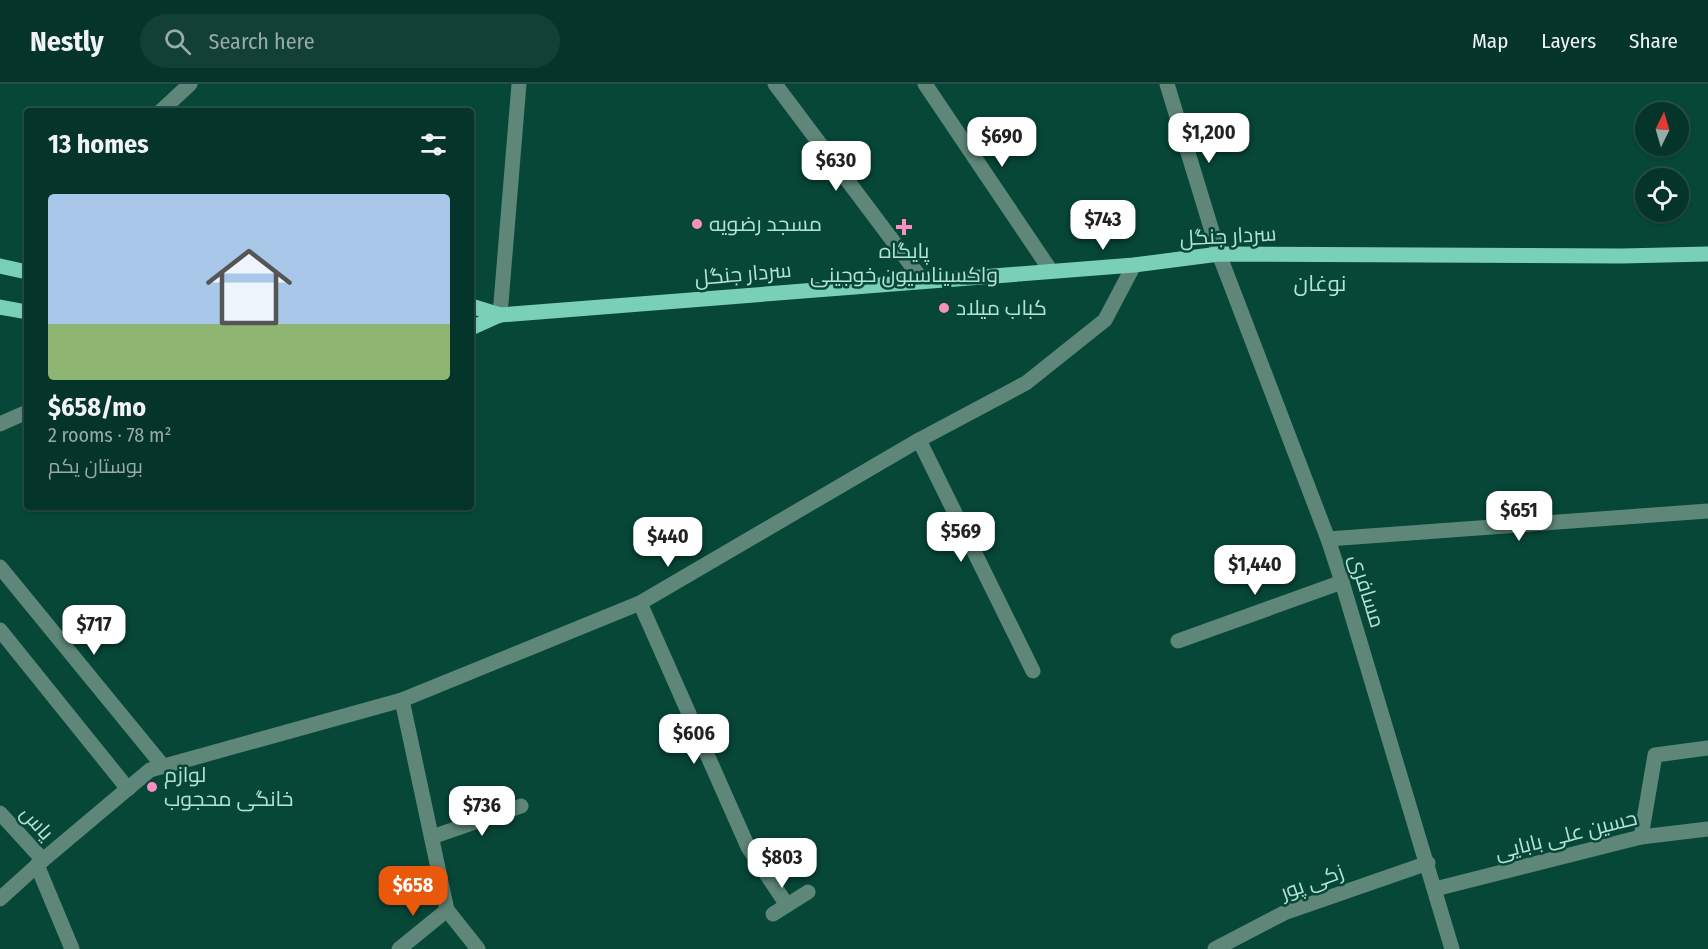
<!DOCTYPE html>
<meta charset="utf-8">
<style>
:root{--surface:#05352a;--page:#134036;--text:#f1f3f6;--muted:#97aba8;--line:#265047;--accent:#ea580c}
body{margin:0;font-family:"Fira Sans Condensed",Cairo,sans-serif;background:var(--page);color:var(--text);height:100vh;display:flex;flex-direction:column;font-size:22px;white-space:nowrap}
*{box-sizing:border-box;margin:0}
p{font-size:20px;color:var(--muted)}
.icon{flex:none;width:33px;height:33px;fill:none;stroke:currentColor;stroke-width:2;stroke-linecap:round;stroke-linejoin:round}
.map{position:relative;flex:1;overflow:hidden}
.details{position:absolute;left:24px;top:24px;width:450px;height:402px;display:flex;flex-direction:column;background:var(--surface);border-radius:6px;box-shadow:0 2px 4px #0004,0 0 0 2px var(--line)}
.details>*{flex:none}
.needle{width:39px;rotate:5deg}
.tools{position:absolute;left:1635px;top:18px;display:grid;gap:12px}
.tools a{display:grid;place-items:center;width:54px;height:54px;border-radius:50%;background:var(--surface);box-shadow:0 2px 4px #0004,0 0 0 2px var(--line);font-size:30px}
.price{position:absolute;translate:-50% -51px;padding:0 14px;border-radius:12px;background:#fff;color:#222;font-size:20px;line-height:39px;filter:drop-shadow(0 2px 3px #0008)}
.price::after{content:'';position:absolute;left:50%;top:36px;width:18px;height:14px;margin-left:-9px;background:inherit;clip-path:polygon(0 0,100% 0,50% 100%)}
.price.selected{background:var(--accent);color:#fff}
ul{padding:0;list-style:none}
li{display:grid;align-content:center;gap:12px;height:318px;padding:0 24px}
li span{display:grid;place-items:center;height:186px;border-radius:6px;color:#555}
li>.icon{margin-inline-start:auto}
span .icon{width:108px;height:108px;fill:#fffc;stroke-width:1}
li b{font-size:26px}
h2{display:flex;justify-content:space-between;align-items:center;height:72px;padding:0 24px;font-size:26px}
header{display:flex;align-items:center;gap:36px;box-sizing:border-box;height:84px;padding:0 30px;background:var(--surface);border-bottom:2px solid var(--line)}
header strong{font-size:28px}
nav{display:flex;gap:33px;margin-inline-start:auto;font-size:21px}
.search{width:420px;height:54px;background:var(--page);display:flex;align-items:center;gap:15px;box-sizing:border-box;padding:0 21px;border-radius:33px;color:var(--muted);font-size:22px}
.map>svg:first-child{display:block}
</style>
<header>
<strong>Nestly</strong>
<div class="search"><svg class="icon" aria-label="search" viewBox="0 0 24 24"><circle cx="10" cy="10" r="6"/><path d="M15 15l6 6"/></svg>Search here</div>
<nav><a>Map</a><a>Layers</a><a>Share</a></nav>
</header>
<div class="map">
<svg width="1708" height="865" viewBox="0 0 1708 865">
<rect width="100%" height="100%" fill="#074738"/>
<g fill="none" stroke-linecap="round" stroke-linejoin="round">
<!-- minor -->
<g stroke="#5f8779" stroke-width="15">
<polyline points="775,0 923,197"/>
<polyline points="925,0 1051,187"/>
<polyline points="1167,0 1219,170 1328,455 1342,498 1452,865"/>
<polyline points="161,27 190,0"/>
<polyline points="500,231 519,0"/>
<polyline points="0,340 27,328"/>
<polyline points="919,356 1033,587"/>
<polyline points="1328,455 1708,427"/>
<polyline points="0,483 163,682"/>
<polyline points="640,519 748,763 787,821"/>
<polyline points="0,546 128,705"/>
<polyline points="1178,557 1342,498"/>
<polyline points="402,616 447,826 478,865"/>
<polyline points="0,729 43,776"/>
<polyline points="432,753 521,722"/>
<polyline points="1641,753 1655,671 1708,664"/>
<polyline points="37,781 72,865"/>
<polyline points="1435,805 1641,753 1708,745"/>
<polyline points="0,815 43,776 150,686 402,616 640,519 919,356 1026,299 1105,236 1134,181"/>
<polyline points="773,830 808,808"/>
<polyline points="399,865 447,826"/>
<polyline points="1215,865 1284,829 1428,779"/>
</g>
<!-- major -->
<g stroke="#7ad0b6" stroke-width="15">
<polyline points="0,182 27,188"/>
<polyline points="471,222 500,231"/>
<polyline points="0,223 27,228"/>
<polyline points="471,244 500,231 1134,181 1219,170 1622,172 1708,170"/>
</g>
</g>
<!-- markers -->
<g fill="#fc8fc1" stroke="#074738" stroke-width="2">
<circle cx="697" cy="140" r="6"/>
<path d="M901 134h6v6h6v6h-6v6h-6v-6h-6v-6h6z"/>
<circle cx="944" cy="224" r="6"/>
<circle cx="152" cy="703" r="6"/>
</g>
<g text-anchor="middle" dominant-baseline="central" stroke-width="5" stroke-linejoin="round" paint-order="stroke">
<!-- poi labels -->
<g font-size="21" fill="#b3e3d3" stroke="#074738" text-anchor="start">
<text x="709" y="140">مسجد رضویه</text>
<text x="904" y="167" text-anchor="middle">پایگاه<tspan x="904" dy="24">واکسیناسیون خوجینی</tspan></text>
<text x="956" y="224">کباب میلاد</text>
<text x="164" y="691">لوازم<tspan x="164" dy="24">خانگی محجوب</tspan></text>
</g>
<!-- street labels -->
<g font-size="21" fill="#b3e3d3" stroke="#074738">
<text transform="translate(1228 152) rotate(-3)">سردار جنگل</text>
<text transform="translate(743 190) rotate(-5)">سردار جنگل</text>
<text transform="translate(1367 507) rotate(73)">مسافری</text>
<text transform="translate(37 739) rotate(48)">یاس</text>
<text transform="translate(1566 751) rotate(-14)">حسین علی بابایی</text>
<text transform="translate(1312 798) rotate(-20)">زکی پور</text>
</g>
<!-- neighbourhood labels -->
<g font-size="22" fill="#b3e3d3" stroke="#074738">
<text x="1320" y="199">نوغان</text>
</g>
</g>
</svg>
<div class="tools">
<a><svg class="needle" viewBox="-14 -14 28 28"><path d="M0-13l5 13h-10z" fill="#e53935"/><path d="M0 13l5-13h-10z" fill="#97aba8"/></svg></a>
<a><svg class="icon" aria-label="locate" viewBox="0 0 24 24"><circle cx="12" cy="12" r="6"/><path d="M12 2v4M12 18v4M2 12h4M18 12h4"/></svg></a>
</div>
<b class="price" style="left:1209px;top:80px">$1,200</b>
<b class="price" style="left:1002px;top:84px">$690</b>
<b class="price" style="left:836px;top:108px">$630</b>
<b class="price" style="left:1103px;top:167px">$743</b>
<b class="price" style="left:1519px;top:458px">$651</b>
<b class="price" style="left:961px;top:479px">$569</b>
<b class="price" style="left:668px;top:484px">$440</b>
<b class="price" style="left:1255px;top:512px">$1,440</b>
<b class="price" style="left:94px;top:572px">$717</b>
<b class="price" style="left:694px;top:681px">$606</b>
<b class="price" style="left:482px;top:753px">$736</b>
<b class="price" style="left:782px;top:805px">$803</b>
<b class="price selected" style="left:413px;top:833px">$658</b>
<section class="details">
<h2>13 homes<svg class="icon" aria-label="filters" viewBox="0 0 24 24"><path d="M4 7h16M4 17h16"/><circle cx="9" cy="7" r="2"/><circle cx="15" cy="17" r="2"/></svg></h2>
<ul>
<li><span style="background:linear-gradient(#a9c7e8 70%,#8fb573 0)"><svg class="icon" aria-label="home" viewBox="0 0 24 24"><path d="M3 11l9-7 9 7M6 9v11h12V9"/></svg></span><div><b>$658/mo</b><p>2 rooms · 78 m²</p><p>بوستان یکم</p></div></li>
</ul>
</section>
</div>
